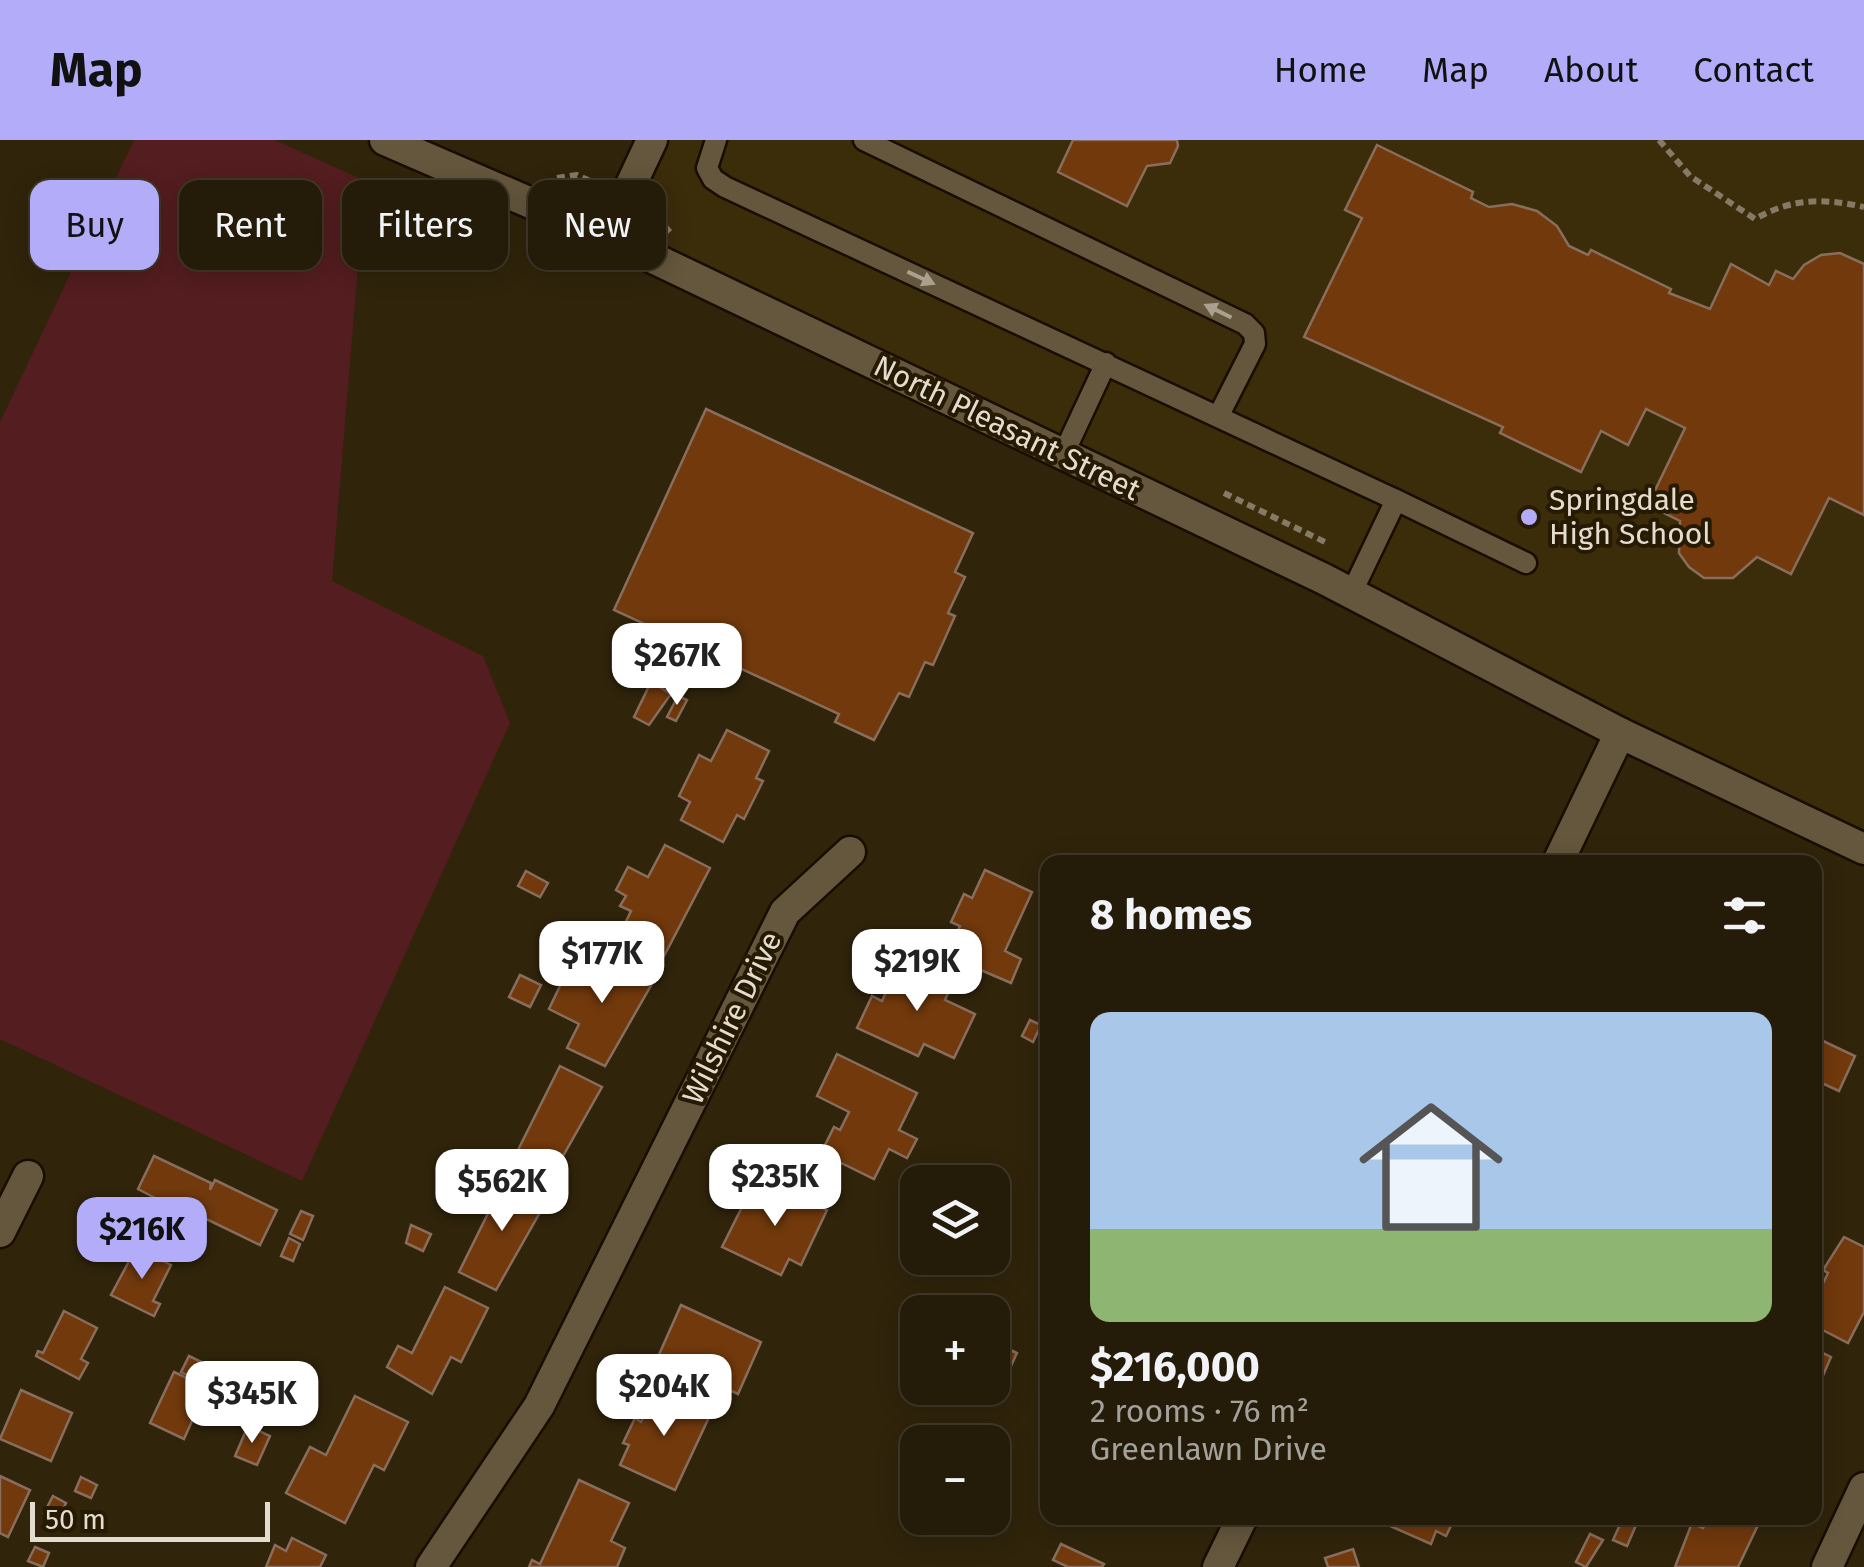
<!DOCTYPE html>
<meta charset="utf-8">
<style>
:root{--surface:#241b08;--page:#302816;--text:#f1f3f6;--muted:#a3a19c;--line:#413929;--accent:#b3adf9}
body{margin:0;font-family:"Fira Sans",sans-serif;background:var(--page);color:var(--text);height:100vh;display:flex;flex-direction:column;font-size:38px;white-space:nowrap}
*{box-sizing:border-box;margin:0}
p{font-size:32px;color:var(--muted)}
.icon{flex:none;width:55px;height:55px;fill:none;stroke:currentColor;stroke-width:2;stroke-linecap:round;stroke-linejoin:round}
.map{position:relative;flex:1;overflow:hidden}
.sheet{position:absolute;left:1040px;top:715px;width:782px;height:670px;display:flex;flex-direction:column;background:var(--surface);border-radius:20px;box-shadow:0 5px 25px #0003,0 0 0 2px var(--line)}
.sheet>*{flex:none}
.hud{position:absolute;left:30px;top:40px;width:860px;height:90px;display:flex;gap:20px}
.buttons{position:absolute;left:900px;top:1025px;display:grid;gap:20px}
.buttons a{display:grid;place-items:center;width:110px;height:110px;border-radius:20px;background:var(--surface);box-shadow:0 5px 25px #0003,0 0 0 2px var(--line);font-size:50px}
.scale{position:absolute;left:30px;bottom:25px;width:240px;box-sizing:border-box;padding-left:10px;border:5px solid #e4dcce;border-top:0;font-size:28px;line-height:35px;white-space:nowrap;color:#e4dcce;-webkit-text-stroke:8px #261b02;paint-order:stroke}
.price{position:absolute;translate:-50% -85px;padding:0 22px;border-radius:20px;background:#fff;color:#222;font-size:32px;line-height:65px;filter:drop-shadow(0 2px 5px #0008)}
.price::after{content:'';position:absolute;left:50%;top:60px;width:30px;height:22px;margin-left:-15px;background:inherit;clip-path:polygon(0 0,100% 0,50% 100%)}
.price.on{background:var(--accent);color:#111}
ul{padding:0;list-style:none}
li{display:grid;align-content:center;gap:20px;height:530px;padding:0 50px}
li span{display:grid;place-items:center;height:310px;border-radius:20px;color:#555}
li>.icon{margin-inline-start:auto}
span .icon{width:180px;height:180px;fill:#fffc;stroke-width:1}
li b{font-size:42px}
h2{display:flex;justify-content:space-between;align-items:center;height:120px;padding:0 50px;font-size:42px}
.pill{padding:0 35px;border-radius:20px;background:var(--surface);box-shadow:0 5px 25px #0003,0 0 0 2px var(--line);font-size:35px;line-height:90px}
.pill.on{background:var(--accent);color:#111}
header{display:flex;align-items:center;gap:60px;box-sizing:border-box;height:140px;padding:0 50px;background:var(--accent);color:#111}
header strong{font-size:48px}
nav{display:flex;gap:55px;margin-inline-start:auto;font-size:35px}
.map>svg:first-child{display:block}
</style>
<header>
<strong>Map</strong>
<nav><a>Home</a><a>Map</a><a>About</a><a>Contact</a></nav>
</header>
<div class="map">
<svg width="1864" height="1427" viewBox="0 0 1864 1427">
<rect width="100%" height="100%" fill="#30240b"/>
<!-- built -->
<polygon fill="#3b2c0a" points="652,0 1864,0 1864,709 607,96"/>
<!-- green -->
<polygon fill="#541d1f" points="134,0 275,0 365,41 332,441 483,516 510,583 302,1041 0,899 0,282"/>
<!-- building -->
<g fill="#71390c" stroke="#896d5d" stroke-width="2.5">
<polygon points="1073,0 1177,0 1178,6 1170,23 1147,26 1127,66 1058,32"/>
<polygon points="1377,5 1473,52 1471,58 1489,67 1512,64 1537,71 1557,86 1569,106 1588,115 1591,110 1671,149 1669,153 1710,169 1731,124 1769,145 1776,131 1793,139 1804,125 1821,115 1840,113 1864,124 1864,375 1829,358 1791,434 1757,417 1733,438 1704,438 1689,427 1679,413 1680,381 1648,365 1685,288 1646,269 1628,305 1601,291 1581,332 1500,293 1503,287 1304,197 1362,78 1345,70"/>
<polygon points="706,269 973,393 955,432 965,437 948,473 955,476 933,525 925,522 909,557 899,553 874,600 835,582 839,574 614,470"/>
<polygon points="651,542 671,554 649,585 634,577"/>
<polygon points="678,556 687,560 676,581 667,577"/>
<polygon points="727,590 769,611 756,638 763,641 744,679 737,675 723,702 681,680 690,662 679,656 699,615 711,621"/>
<polygon points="665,705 710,728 664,816 620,794 631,771 620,766 626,756 616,750 628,727 648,737"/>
<polygon points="985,730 1032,752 1005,811 1021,819 1011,843 946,815 960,786 951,782 964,754 972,758"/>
<polygon points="526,731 548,743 540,757 518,746"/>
<polygon points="613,814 657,835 605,926 567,908 579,884 549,869 570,825 600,840"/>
<polygon points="900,820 952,844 945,860 975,874 954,918 924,904 918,916 857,888 872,856 882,861"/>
<polygon points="520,835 541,845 530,867 509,857"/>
<polygon points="1030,880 1041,885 1033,902 1022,896"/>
<polygon points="1821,900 1855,916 1839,951 1815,940 1815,912"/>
<polygon points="837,914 917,953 899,990 917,999 907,1018 889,1009 874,1039 821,1013 834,987 840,990 849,972 817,956"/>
<polygon points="560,926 602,947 550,1039 513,1020"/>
<polygon points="154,1016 211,1043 210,1050 215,1040 277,1070 260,1105 196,1074 193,1081 200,1084 193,1098 146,1076 155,1058 138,1049"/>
<polygon points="505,1039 547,1060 496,1150 459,1132"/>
<polygon points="769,1042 827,1070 801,1125 789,1119 781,1135 722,1107 747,1057 759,1062"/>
<polygon points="301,1071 313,1076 303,1100 290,1094"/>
<polygon points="411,1085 431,1094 423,1111 406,1103"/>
<polygon points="1844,1097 1864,1107 1864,1172 1848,1203 1815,1186 1815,1160 1828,1133 1823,1130"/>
<polygon points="289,1098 300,1104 293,1121 281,1116"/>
<polygon points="136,1108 171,1125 153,1161 160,1164 154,1176 111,1155"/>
<polygon points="445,1147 488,1168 461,1222 451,1217 432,1254 387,1227 398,1206 412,1213"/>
<polygon points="681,1165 761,1202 738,1254 658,1217"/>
<polygon points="64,1171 97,1188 81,1219 88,1223 79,1239 36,1216 38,1211 43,1213"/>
<polygon points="995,1203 1017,1213 1004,1241 992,1236"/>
<polygon points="1815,1209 1831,1217 1815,1254"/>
<polygon points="189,1216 216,1229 208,1246 181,1232"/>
<polygon points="174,1232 215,1251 211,1259 203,1256 184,1299 150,1283"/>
<polygon points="657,1248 711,1273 675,1350 620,1325 629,1305 623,1303 635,1278 641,1282"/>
<polygon points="21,1250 72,1273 51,1321 0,1299"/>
<polygon points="355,1256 408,1282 384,1330 374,1325 345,1383 286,1353 310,1307 326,1315"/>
<polygon points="248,1286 270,1296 257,1325 235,1316"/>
<polygon points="0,1336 30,1350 8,1397 0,1393"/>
<polygon points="81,1337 97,1345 91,1358 75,1351"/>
<polygon points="579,1340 629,1363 611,1401 625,1408 617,1427 529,1427 532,1420 540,1424"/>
<polygon points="53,1356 66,1363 58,1380 44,1373"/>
<polygon points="1372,1378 1455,1378 1446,1396 1436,1391 1431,1404"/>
<polygon points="1623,1378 1637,1383 1627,1406 1613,1400"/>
<polygon points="1708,1378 1760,1381 1738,1427 1675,1427 1692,1383 1703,1388"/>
<polygon points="1590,1394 1603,1400 1586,1427 1576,1422"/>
<polygon points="292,1398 326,1415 320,1427 266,1427 275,1405 286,1411"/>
<polygon points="1061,1404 1104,1424 1102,1427 1068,1427 1053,1420"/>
<polygon points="35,1407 49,1413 43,1427 28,1421"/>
<polygon points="1353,1409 1359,1427 1328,1427 1325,1418"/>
</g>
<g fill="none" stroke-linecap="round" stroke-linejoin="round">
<!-- service casing -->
<g stroke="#180d00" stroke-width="25">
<g id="service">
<polyline points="716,0 707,28 713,39 725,47 1396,360"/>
<polyline points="864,0 1245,184 1254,193 1255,204 1219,275"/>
<polyline points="1063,315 1106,223"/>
<polyline points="1351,454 1396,360 1526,423"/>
</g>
</g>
<!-- minor casing -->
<g stroke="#180d00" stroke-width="35">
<g id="minor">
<polyline points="385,0 607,96 1324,439 1620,593 1864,709"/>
<polyline points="607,96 652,0"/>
<polyline points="1558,722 1620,593"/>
<polyline points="0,1092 28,1036"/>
<polyline points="431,1427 539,1266 785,772 850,712"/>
<polyline points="1218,1427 1242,1378"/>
<polyline points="1827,1427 1864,1348"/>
</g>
</g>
<!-- path -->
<g stroke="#847a66" stroke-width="6" stroke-dasharray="8 5" stroke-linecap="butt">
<path d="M1659 0 1690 36 1755 79C1792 58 1823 58 1864 67"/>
<polyline points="557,38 577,35 601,46"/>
<polyline points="648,69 670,92"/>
<polyline points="1224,353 1325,402"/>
</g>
<!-- service -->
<use href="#service" stroke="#65573d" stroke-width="20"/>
<!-- minor -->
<use href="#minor" stroke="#65573d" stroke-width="30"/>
</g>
<!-- one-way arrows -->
<defs><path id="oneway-solid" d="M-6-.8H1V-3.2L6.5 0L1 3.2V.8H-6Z" transform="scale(2.5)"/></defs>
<g fill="#aba08d">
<use href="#oneway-solid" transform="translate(921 138) rotate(25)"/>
<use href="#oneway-solid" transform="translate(1218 171) rotate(-154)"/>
</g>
<!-- markers -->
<circle fill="#b3adf9" stroke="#261b02" stroke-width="4" cx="1529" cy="377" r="10"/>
<g text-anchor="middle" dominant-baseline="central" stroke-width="8" stroke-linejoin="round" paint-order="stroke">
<!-- street labels -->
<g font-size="30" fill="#e4dcce" stroke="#261b02">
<text transform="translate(1007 288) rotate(26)">North Pleasant Street</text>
<text transform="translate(732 878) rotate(-64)">Wilshire Drive</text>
</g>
<!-- poi labels -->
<g font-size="30" fill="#e4dcce" stroke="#261b02" text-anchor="start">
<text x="1549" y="360">Springdale<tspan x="1549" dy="34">High School</tspan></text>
</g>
</g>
</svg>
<div class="buttons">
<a><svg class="icon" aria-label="layers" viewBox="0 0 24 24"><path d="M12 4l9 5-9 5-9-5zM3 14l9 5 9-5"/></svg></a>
<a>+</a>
<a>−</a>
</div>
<div class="scale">50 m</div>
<b class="price" style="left:677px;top:568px">$267K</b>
<b class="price" style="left:602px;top:866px">$177K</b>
<b class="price" style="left:917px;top:874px">$219K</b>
<b class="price" style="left:775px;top:1089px">$235K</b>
<b class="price" style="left:502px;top:1094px">$562K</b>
<b class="price on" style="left:142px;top:1142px">$216K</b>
<b class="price" style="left:664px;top:1299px">$204K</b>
<b class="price" style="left:252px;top:1306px">$345K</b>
<div class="hud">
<a class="pill on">Buy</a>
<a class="pill">Rent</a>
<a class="pill">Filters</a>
<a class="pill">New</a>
</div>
<section class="sheet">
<h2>8 homes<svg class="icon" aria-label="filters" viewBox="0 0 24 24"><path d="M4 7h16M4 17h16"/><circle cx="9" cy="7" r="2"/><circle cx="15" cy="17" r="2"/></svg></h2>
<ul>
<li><span style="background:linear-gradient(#a9c7e8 70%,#8fb573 0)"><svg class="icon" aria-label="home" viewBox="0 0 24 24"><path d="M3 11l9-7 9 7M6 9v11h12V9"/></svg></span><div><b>$216,000</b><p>2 rooms · 76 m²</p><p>Greenlawn Drive</p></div></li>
</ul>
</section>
</div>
